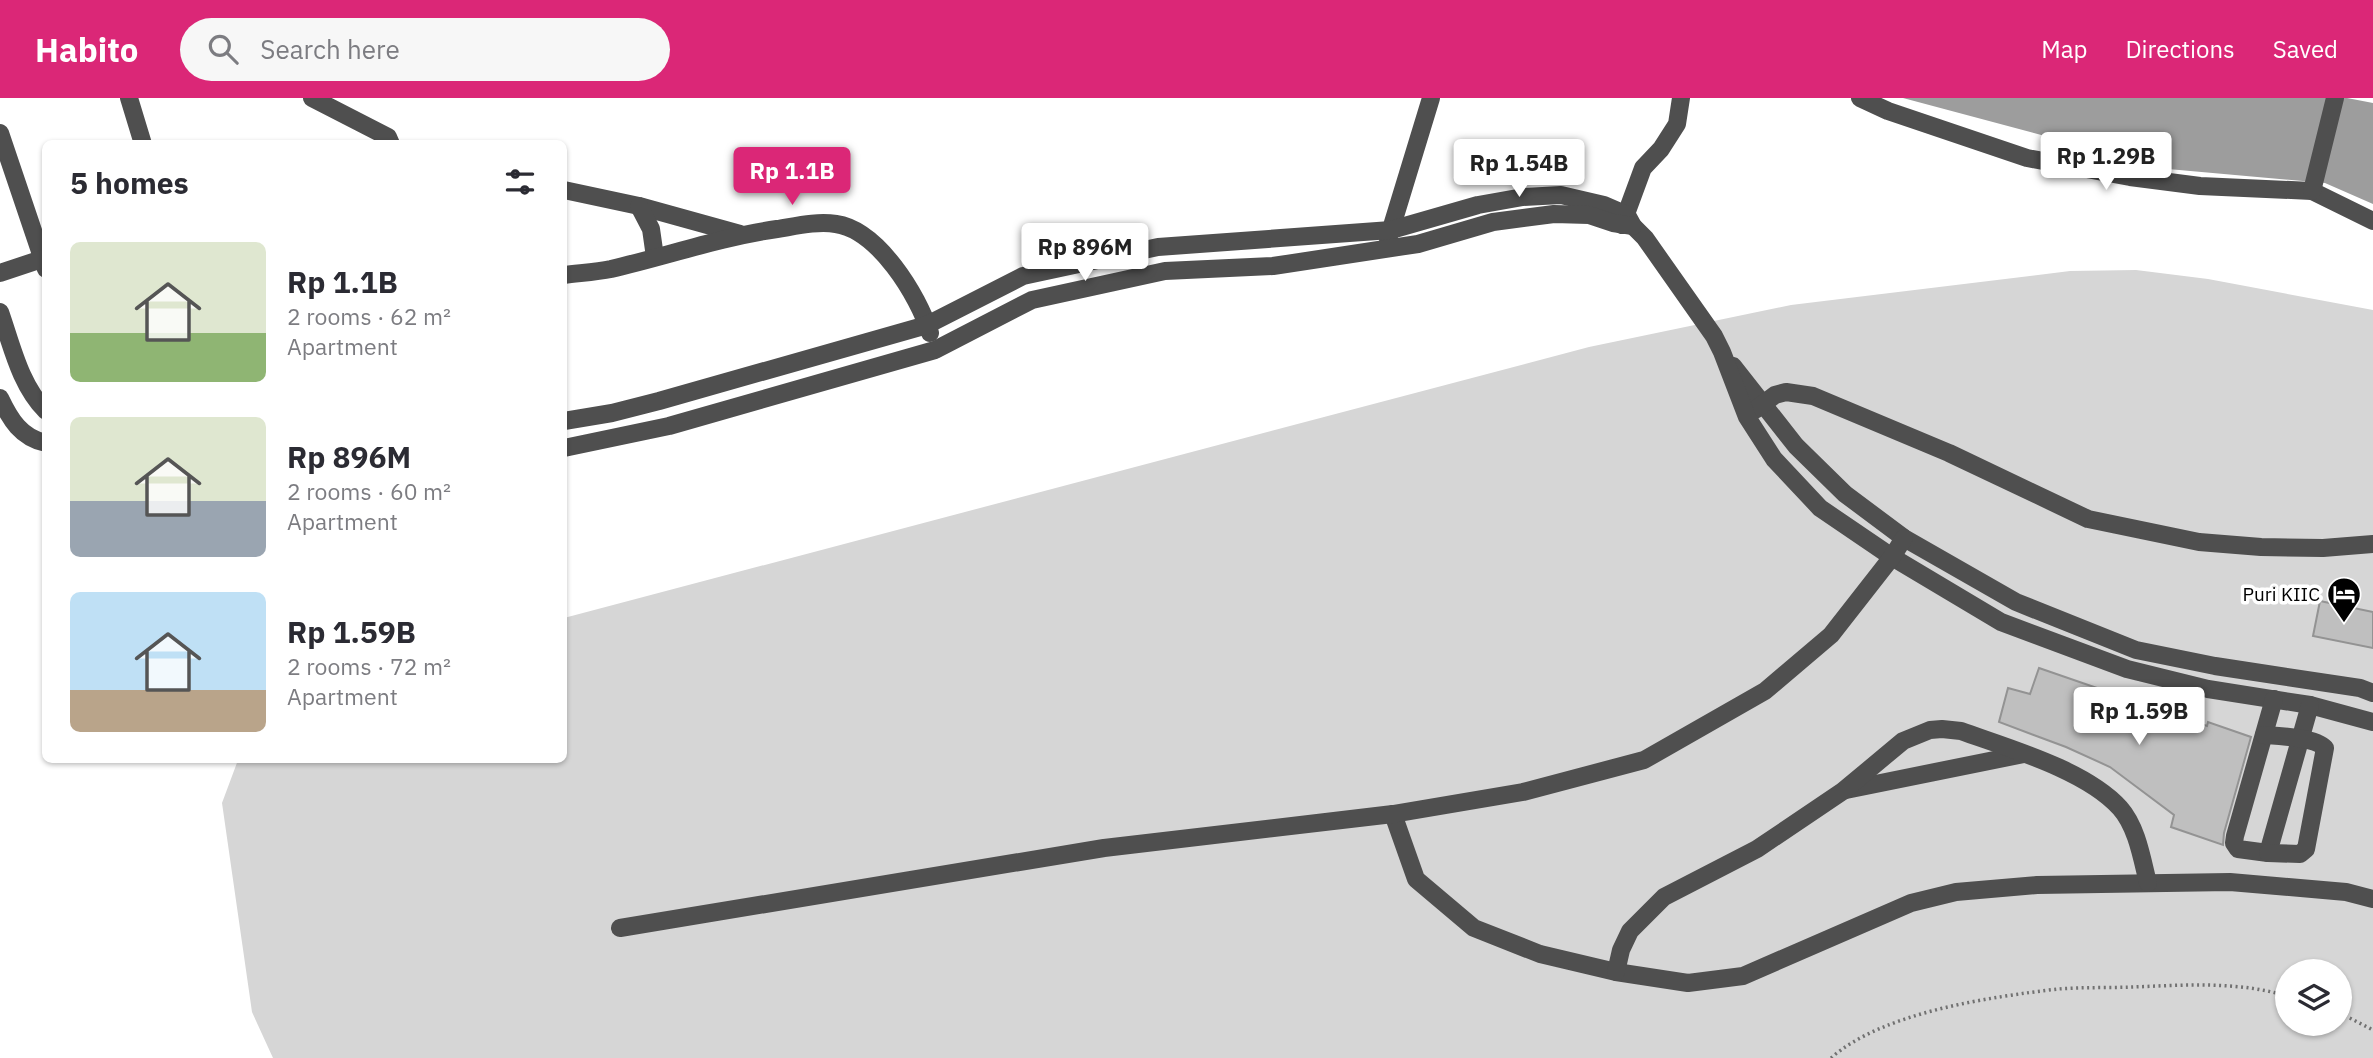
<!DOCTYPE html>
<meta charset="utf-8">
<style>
:root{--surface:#fff;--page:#f7f7f7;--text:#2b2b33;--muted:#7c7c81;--accent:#db2777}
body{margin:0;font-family:"IBM Plex Sans",sans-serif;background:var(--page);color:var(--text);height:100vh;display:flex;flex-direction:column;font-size:26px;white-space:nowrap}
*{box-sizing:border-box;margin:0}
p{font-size:23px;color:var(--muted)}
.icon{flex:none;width:38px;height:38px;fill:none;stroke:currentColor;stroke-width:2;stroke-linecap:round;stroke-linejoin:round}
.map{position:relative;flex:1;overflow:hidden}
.drawer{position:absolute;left:42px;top:42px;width:525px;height:623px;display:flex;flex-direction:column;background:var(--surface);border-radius:10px;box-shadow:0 2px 5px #0004}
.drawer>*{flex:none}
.buttons{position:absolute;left:2275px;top:861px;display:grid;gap:14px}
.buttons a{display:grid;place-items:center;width:77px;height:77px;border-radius:50%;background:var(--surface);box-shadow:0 2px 5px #0004;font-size:35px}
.price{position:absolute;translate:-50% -60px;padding:0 16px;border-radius:7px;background:#fff;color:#222;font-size:23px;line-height:46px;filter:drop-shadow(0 2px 4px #0008)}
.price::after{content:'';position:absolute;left:50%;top:42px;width:21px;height:16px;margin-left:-10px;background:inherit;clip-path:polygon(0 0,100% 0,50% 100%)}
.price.current{background:var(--accent);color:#fff}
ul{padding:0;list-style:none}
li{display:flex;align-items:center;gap:21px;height:175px;padding:0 28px}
li span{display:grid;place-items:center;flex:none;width:196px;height:140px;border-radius:10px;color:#555}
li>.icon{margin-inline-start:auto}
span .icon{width:84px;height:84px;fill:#fffc;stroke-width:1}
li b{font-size:30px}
h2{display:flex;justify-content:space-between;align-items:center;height:84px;padding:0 28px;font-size:30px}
header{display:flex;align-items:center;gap:42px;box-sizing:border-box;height:98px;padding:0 35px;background:var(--accent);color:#fff}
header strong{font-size:33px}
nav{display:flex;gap:38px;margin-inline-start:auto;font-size:24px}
.search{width:490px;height:63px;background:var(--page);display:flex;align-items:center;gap:18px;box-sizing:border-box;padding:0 24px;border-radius:38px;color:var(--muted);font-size:26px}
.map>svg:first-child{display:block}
</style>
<header>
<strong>Habito</strong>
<div class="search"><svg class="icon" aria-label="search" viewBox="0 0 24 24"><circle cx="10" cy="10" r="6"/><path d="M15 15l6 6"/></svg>Search here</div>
<nav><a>Map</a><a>Directions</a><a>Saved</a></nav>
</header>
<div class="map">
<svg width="2373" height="960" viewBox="0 0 2373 960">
<rect width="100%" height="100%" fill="#fff"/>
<!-- green -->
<path fill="#d6d6d6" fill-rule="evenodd" d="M2136 172 2208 181 2373 212V960H273L252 914 222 705 238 662H564V520L1589 249 1791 207 2070 173ZM2287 873H2340V926H2287Z"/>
<!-- water -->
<polygon fill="#9d9d9d" points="1903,0 2347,0 2373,5 2373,106 2325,85 2168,71"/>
<!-- building -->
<g fill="#bfbfbf" stroke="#939393" stroke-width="2">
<polygon points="2320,503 2373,514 2373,550 2313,538"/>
<polygon points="2039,570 2207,628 2208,624 2251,639 2224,735 2223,747 2171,729 2174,717 2110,669 2066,649 1999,624 2008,590 2030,596"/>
</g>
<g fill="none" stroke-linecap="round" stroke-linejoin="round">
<!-- path -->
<g stroke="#717171" stroke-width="3.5" stroke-dasharray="2 3.5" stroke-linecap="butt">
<polyline points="2340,915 2373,932"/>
<path d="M1831 960C1883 914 1990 899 2058 891 2083 889 2109 890 2133 889 2184 887 2238 883 2287 898"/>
</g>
<!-- minor -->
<g stroke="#4f4f4f" stroke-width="18">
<polyline points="129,0 143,46"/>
<polyline points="312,0 388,39 391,46"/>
<polyline points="1860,0 1888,13 2027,60 2130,79 2200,88 2312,93 2373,123"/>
<polyline points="0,35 46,171"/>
<polyline points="564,92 639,108 740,136"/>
<polyline points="2312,93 2335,0"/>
<polyline points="639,108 651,131 655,159"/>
<polyline points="1622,127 1643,70 1661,51 1677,26 1681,0"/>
<polyline points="1388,141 1431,0"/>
<polyline points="0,175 42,161"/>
<path d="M564 177C579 175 596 174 611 171 667 158 721 139 777 131 796 128 817 123 836 126 878 132 918 197 930 235"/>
<path d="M0 214C12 248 20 287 46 313"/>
<polyline points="1733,268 1796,348 1845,396 1904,440 2016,504 2136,552 2215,568 2360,590 2373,595"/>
<path d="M0 300C10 321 21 340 46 345"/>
<polyline points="1755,312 1775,297 1786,294 1813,298 1949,355 2088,421 2199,444 2261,449 2323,450 2373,446"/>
<polyline points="564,323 612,315 659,303 927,227 1023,178 1158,149 1391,132 1478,107 1523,99 1561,97 1604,107 1627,117 1633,128 1645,140 1714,238 1722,254 1747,319 1774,361 1820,410 1892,459 2001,524 2127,571 2208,591 2310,607 2373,624"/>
<polyline points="564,350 669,328 935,252 1032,202 1165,173 1273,168 1418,146 1493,124 1554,116 1589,117 1613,125 1633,128"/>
<polyline points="2274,601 2235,738 2234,745 2238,751 2268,755 2310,607"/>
<path d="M2264 637C2279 638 2315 639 2325 650L2306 751 2300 756 2268 755"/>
<polyline points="1846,692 2024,656"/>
<polyline points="1393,716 1416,781 1474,830 1540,856 1616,874 1688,885 1743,878 1911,805 1956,794 2037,787 2230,784 2346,794 2373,801"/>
<polyline points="620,830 1104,750 1393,716 1523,694 1644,662 1765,593 1831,537 1892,459 1904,440"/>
<path d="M1616 874 1621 852 1630 833 1664 799 1757 751 1843 693 1903 643 1930 632 1942 631 1961 633C2008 650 2086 672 2120 710 2137 729 2142 761 2148 785"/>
</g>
</g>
<!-- icons -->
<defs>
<g id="hotel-pin" transform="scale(1.75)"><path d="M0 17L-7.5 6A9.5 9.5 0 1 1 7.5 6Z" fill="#000" stroke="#fff"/><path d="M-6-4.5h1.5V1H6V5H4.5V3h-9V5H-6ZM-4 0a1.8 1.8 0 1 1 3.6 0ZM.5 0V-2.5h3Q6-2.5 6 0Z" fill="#fff"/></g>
</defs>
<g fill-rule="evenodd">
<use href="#hotel-pin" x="2344" y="496"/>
</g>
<g text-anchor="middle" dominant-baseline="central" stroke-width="7" stroke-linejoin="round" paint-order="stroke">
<!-- poi labels -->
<g font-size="19" fill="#000" stroke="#fff" text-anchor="end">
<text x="2320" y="496">Puri KIIC</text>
</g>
</g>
</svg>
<div class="buttons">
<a><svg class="icon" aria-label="layers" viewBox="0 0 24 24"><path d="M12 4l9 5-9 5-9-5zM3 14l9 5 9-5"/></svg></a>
</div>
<b class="price" style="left:2106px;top:94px">Rp 1.29B</b>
<b class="price" style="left:1519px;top:101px">Rp 1.54B</b>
<b class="price current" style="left:792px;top:109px">Rp 1.1B</b>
<b class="price" style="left:1085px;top:185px">Rp 896M</b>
<b class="price" style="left:2139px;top:649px">Rp 1.59B</b>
<section class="drawer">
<h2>5 homes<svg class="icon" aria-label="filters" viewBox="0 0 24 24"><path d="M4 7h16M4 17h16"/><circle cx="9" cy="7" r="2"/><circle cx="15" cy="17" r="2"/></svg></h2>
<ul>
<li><span style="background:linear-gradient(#dfe7d0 65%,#8fb573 0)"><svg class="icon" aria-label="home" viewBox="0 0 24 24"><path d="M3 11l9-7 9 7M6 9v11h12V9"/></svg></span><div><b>Rp 1.1B</b><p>2 rooms · 62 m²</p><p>Apartment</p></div></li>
<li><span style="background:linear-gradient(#dfe7d0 60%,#9aa5b1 0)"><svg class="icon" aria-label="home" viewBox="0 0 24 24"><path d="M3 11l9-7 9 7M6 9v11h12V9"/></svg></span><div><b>Rp 896M</b><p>2 rooms · 60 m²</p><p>Apartment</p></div></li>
<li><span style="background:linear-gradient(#bfe0f5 70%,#b9a48a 0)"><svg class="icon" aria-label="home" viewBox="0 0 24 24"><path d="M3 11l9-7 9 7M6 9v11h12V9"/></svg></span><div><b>Rp 1.59B</b><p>2 rooms · 72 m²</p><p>Apartment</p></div></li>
</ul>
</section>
</div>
